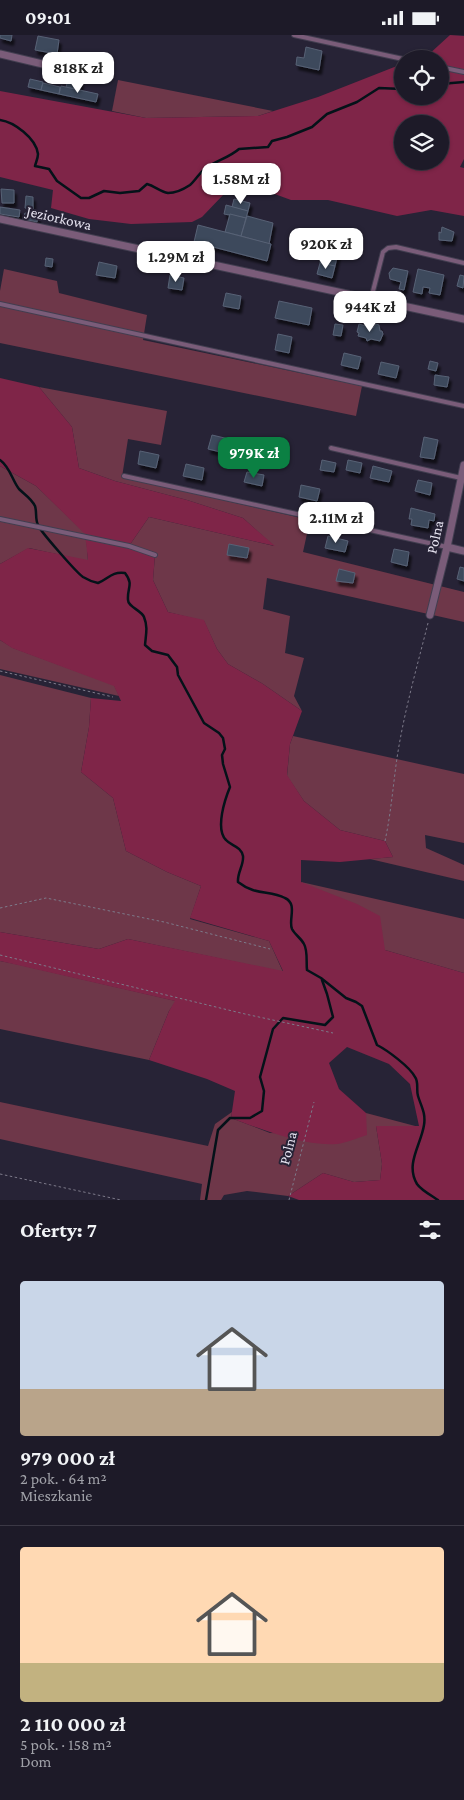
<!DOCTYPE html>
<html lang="pl">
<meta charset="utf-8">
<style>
:root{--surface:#1d1a28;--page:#2a2734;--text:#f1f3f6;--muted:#a0a1a8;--line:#3b3845;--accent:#0b8043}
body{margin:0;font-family:"Crimson Pro",serif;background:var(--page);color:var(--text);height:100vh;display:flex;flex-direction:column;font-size:19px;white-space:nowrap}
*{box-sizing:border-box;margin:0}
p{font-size:16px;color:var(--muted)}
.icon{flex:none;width:28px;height:28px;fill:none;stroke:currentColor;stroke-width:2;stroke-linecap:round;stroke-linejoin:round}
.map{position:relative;height:1165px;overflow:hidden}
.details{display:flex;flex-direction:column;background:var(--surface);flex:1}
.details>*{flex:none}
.buttons{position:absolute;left:394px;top:15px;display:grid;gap:10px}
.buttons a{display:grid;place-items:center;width:55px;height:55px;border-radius:50%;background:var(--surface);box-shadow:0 1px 4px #0004,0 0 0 1px var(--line);font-size:25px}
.price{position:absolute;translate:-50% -42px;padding:0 11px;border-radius:10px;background:#fff;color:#222;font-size:16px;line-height:32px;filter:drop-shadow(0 1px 2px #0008)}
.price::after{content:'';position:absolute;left:50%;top:30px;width:15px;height:11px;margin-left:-8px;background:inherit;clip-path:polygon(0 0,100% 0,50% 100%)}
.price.active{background:var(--accent);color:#fff}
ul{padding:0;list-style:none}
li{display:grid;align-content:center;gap:10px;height:265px;padding:0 20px}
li+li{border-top:1px solid var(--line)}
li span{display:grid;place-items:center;height:155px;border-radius:5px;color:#555}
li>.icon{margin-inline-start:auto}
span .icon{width:90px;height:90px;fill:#fffc;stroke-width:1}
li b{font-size:21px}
h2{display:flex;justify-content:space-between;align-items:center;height:60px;padding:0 20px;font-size:21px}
.status{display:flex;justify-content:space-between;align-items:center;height:35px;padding:0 25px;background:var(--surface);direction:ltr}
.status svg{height:14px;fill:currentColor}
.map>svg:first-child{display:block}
</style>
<div class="status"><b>09:01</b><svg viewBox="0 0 49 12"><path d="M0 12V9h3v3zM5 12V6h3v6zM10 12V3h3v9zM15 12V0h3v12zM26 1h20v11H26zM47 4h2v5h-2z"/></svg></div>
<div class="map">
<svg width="464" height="1165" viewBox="0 0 464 1165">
<defs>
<filter id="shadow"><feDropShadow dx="2.5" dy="4.5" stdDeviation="1" flood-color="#0009"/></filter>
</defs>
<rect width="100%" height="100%" fill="#272336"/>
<!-- green -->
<g fill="#6e3749">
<polygon points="118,45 273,76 258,81 146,83 112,76"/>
<polygon points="4,234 57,246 59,258 147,280 143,305 362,351 356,381 0,308 0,256"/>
<polygon points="39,352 167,376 161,410 128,404 122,442 310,485 303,517 464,557 464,587 267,543 263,574 290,581 285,618 304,623 294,661 302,676 263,649 228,629 217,614 204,586 168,577 153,545 155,520 129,511 149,482 274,511 243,483 187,465 115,446 79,433 72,392"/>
<polygon points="0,431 36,451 86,499 88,526 29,513 0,529"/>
<polygon points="0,605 13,613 114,650 119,661 0,634"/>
<polygon points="0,640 91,663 89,692 81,737 113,763 126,816 167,837 201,851 190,884 269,906 283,937 128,904 99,914 0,897"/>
<polygon points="293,701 464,739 464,808 425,800 426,813 464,830 464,846 370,824 393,822 385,806 340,795 304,766 287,741 290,709"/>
<polygon points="301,847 464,884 464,938 385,915"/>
<polygon points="0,926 20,930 176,966 169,976 149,1025 0,994"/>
<polygon points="0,1067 208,1111 215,1089 232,1077 231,1083 270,1098 366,1100 366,1078 419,1092 376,1091 382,1129 380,1145 354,1147 323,1138 288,1161 247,1156 224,1160 221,1165 200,1165 202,1149 0,1104"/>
</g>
<!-- forest -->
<g fill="#7f2548" fill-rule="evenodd">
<path d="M450 0 464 1V124L460 132 464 133V181L431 175 397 181 328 165H291L261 154 224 159 202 182 192 187 131 189 89 184 51 173 53 155 0 142V56L146 83 258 81 318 62 402 29V61H440V24H419L427 21ZM402 89H440V126H402Z"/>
<path d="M0 343 39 352 72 392 79 433 115 446 187 465 243 483 275 511 149 482 129 511 155 520 153 545 168 577 204 585 217 614 228 629 263 649 302 676 290 709 287 740 304 766 340 795 385 806 393 822 340 827 301 825V847L357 869 380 881 385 915 464 938V1165H299L288 1161 323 1138 354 1147 380 1145 382 1129 376 1091H419L410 1049 389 1029 347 1012 329 1028 339 1054 366 1078 367 1100C357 1103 346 1108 337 1109 306 1112 260 1094 231 1083L235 1056 207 1044 149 1025 169 976 175 966 0 926V897L99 914 128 904 283 936 269 906 190 883 201 851 167 837 126 816 113 763 81 737 89 692 91 663 121 666 114 651 12 613 0 605V529L28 513 88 525 85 499 36 451 0 431Z"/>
</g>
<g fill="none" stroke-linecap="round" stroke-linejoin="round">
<!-- stream -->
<g stroke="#041219" stroke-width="2.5">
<polyline points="440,49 464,47"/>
<path d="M0 85C14 87 36 103 38 119 38 123 36 127 35 131L49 134 57 146 81 163H89L104 156 120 158 139 156 147 149C155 151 160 157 168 158 175 158 184 154 190 150 195 146 199 138 206 133 216 126 230 122 239 114L268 112 272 106 287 102 312 92 327 79 357 67 379 53 402 54"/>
<path d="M0 425C10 432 12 445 19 454 25 460 31 463 35 471 37 477 35 484 38 490 40 496 77 538 83 542 88 545 93 547 98 548 108 544 112 536 125 538 134 550 127 552 128 565 128 572 141 575 144 582 148 592 146 599 145 610L152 616 168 620 177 632 178 640 204 688 219 698 223 703 225 714 222 720 223 729 230 752C225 764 215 794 226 805 231 811 241 811 243 821 244 830 237 838 238 847 256 861 269 855 285 863 298 869 288 885 292 894 295 900 301 903 304 909 308 916 306 927 307 935L321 943 346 963 356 967 362 971 377 1010C387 1015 410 1032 415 1042 419 1047 416 1055 418 1061 421 1071 426 1078 424 1090 421 1110 405 1129 417 1149 421 1155 432 1161 438 1165"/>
<polyline points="206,1165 218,1095 230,1083 250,1083 262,1076 264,1056 260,1042 273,994 283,983 325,990 333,982 327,959 322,945"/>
</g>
</g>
<!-- building -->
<g fill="#3e495b" stroke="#576276" filter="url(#shadow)">
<polygon points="0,0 12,0 11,6 0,3"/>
<polygon points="38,1 59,5 57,19 35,15"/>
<polygon points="306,12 322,16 319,35 296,30 297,22 304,23"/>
<polygon points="30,44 43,47 41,55 28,52"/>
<polygon points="68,45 81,47 79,55 66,52"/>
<polygon points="43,48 60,52 59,59 41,55"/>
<polygon points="61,51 98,59 96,67 59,59"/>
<polygon points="1,154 14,155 14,168 2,168"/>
<polygon points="26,161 33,162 33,174 25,173"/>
<polygon points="234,164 250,168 248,176 232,172"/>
<polygon points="226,170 248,176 246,183 224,179"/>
<polygon points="0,172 20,175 19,182 0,179"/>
<polygon points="25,178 38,181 37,187 23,184"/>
<polygon points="230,179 246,183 241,201 225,197"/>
<polygon points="247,181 273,188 269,209 241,201"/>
<polygon points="198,190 271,209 267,226 194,207"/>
<polygon points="442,192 454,197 452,206 439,205 439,197 441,198"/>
<polygon points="324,206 340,209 335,231 320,228"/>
<polygon points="46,223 53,224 52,232 45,231"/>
<polygon points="99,227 117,231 115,243 96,240"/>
<polygon points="320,228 335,231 332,243 317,239"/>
<polygon points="393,233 408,236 404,255 399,254 401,247 390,244 389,238"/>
<polygon points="418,234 444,240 440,260 429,258 430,253 423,252 422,259 413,257"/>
<polygon points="170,240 184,243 182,255 168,253"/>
<polygon points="460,240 464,241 463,253 457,251"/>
<polygon points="226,258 241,261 239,274 223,271"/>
<polygon points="279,266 312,273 309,290 275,283"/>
<polygon points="335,289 343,290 341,301 333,300"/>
<polygon points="359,289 373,293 376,289 379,290 380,296 382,296 383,299 380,306 371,304 367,306 366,303 358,301 359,298 357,297"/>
<polygon points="278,299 292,302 289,318 275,315"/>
<polygon points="344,318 361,322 358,334 341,330"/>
<polygon points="430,326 438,328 436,336 428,334"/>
<polygon points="381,327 399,331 396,343 378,339"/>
<polygon points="435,340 449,342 447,352 434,350"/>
<polygon points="212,400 233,405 229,419 208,414"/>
<polygon points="424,402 438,405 434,424 420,422"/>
<polygon points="140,416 159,420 156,433 138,429"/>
<polygon points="322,425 336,428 334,437 320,435"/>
<polygon points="348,425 362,428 360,438 346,435"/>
<polygon points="186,429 204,433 202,445 183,441"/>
<polygon points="373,431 392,436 389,447 370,443"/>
<polygon points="247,437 264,440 262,451 244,447"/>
<polygon points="418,445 432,448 430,460 415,456"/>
<polygon points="301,450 320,454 317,466 299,462"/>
<polygon points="411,473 435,479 434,486 429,485 428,493 411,490 412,484 409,484"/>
<polygon points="328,501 348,506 345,517 325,513"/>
<polygon points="229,509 249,513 247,523 227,520"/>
<polygon points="394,514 409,517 407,531 391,527"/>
<polygon points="460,532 464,533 464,546 457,544"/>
<polygon points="339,534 355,538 353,548 336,546"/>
</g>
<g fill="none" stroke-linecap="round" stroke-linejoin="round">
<!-- service casing -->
<g stroke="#423e50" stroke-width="6">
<g id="service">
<polyline points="294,0 403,24"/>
<polyline points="440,32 464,37"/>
<polyline points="371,264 383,217 388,213 396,212 464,228"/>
<polyline points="0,269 464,371"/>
<polyline points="331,413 461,443"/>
<polyline points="124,441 447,512"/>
<polyline points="0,484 129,511 155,520"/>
</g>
</g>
<!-- minor casing -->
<g stroke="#423e50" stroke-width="9">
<g id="minor">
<polyline points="0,19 89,40"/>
<polyline points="0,184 464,284"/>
<polyline points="447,512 464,516"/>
<polyline points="430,580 447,512 464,430"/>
</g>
</g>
<!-- path -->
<g stroke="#7d7a8a" stroke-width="1" stroke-dasharray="2.5 2.5" stroke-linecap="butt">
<polyline points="0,636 113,662"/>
<path d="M385 806C391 778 393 751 397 723 404 677 417 632 428 588"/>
<polyline points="0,873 46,863 164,887 270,914"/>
<polyline points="0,920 245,979 333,998"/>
<polyline points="0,1139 121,1165"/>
<polyline points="289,1165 314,1067"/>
</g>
<!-- service -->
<use href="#service" stroke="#7a5c79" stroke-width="4"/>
<!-- minor -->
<use href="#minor" stroke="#7a5c79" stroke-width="7"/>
</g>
<g text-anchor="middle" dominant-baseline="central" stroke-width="4" stroke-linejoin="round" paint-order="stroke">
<!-- street labels -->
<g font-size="15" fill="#e5e2ef" stroke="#272336">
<text transform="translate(59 183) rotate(13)">Jeziorkowa</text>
<text transform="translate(435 502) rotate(-77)">Polna</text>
<text transform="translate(288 1113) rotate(-76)">Polna</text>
</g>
</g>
</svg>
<div class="buttons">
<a><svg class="icon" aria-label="locate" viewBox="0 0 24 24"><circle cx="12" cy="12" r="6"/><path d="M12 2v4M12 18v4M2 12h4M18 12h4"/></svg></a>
<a><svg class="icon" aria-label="layers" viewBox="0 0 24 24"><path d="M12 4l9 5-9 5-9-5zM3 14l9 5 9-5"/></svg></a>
</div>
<b class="price" style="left:78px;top:59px">818K zł</b>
<b class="price" style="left:241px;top:170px">1.58M zł</b>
<b class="price" style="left:326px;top:235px">920K zł</b>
<b class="price" style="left:176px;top:248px">1.29M zł</b>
<b class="price" style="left:370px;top:298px">944K zł</b>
<b class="price active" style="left:254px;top:444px">979K zł</b>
<b class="price" style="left:336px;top:509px">2.11M zł</b>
</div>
<section class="details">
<h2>Oferty: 7<svg class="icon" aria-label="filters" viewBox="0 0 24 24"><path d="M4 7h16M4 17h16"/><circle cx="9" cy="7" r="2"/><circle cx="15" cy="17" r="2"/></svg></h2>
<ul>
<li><span style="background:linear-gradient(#c9d6e8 70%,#b9a48a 0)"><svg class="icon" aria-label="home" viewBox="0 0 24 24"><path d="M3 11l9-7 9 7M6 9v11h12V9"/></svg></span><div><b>979 000 zł</b><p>2 pok. · 64 m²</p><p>Mieszkanie</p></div></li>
<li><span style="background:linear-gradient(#ffd9b3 75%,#c2b280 0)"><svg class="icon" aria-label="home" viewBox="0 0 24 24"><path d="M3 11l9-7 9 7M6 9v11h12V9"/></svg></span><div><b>2 110 000 zł</b><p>5 pok. · 158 m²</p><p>Dom</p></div></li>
</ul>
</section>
